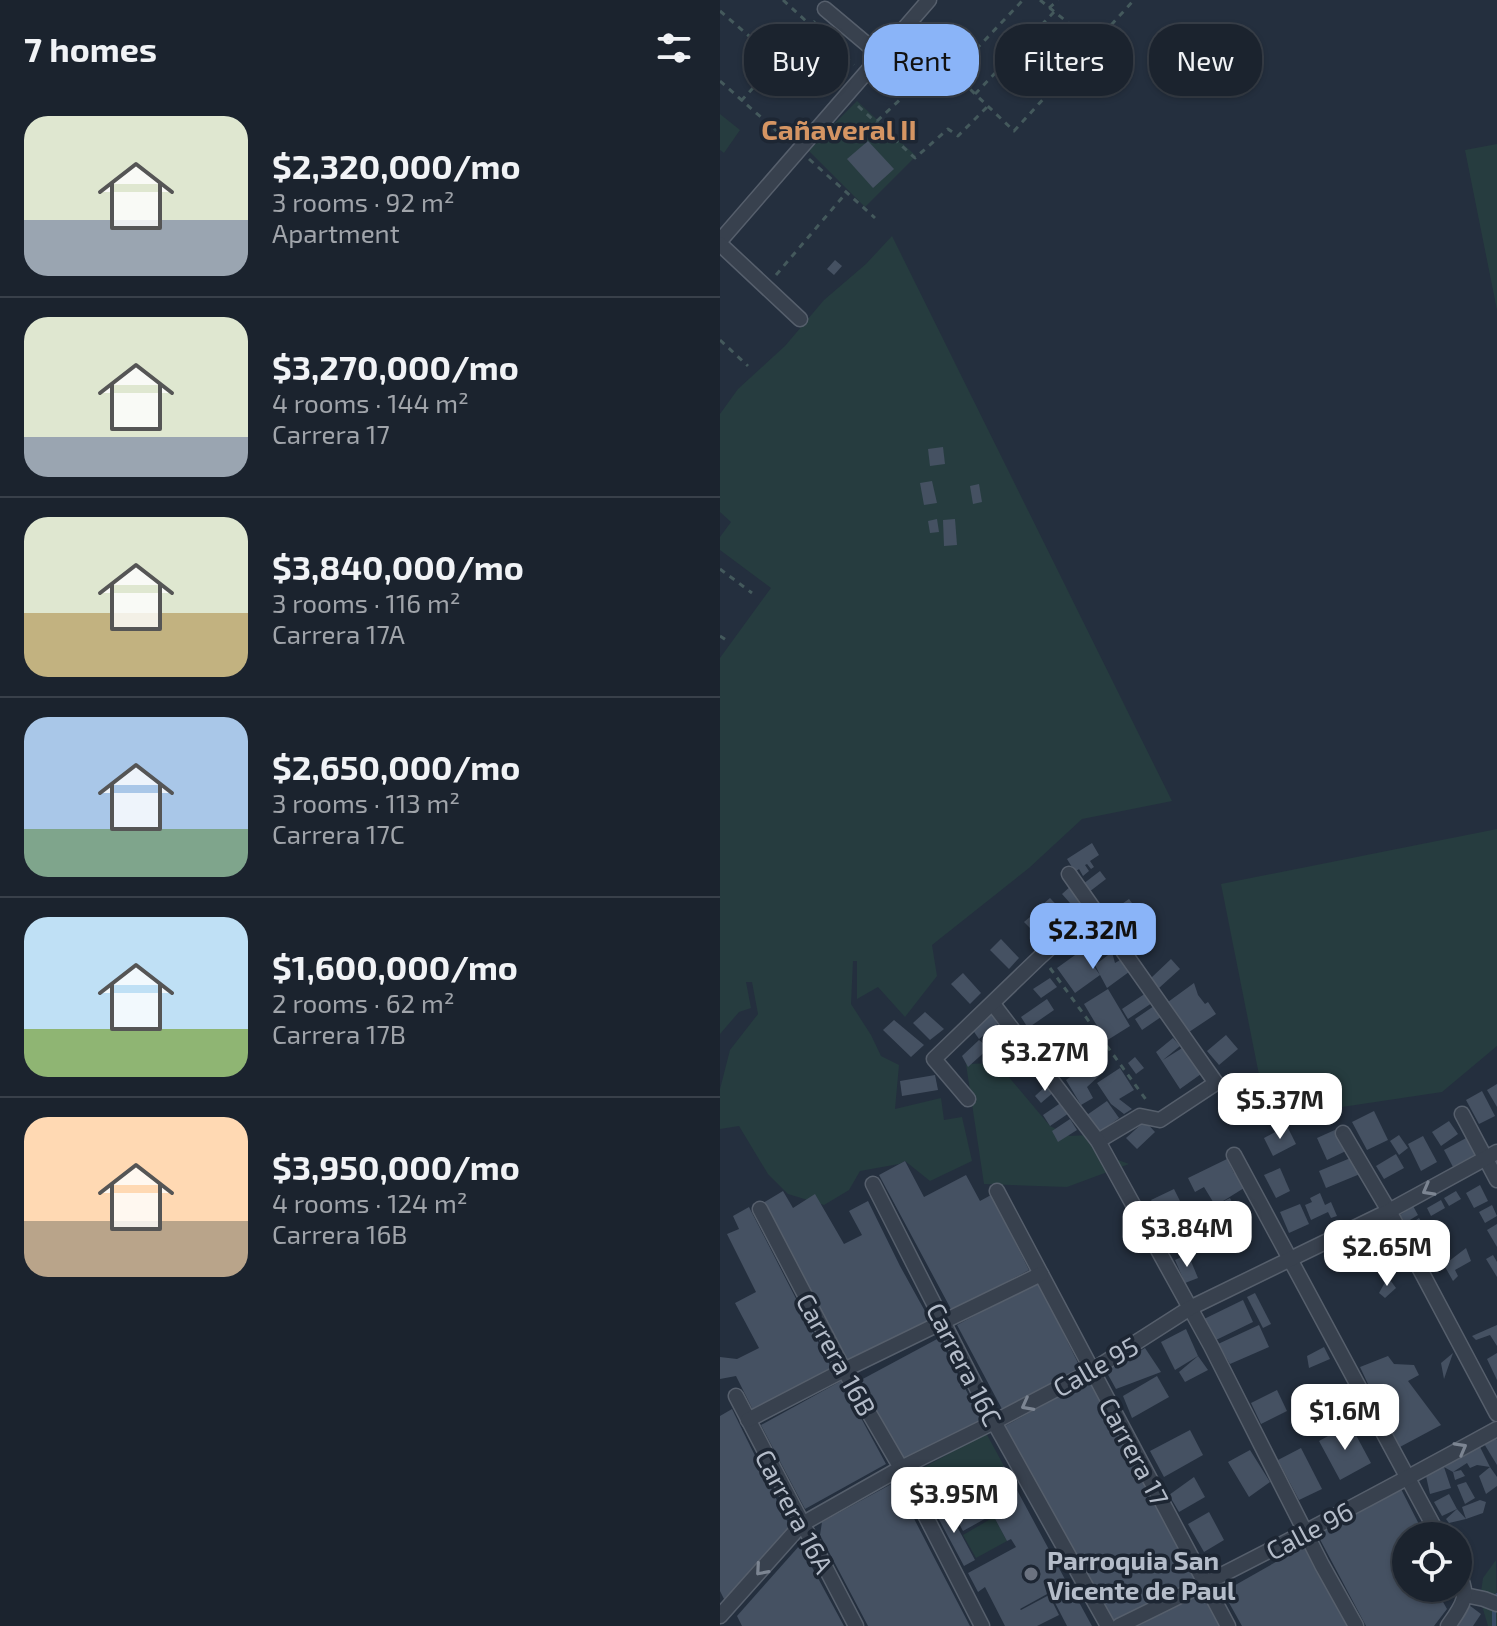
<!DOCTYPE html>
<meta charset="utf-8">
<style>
:root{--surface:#1b232e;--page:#282f3a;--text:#f1f3f6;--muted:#a0a4aa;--line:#39404a;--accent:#8ab4f8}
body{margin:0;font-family:"Exo 2",sans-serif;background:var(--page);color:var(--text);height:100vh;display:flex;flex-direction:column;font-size:30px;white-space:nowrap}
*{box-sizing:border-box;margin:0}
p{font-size:26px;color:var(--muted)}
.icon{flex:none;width:44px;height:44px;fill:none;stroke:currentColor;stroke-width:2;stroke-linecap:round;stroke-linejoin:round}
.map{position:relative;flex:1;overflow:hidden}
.panel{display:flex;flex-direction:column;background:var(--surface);width:720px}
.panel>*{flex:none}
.top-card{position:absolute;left:24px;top:24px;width:632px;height:72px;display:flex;gap:16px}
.fabs{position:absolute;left:672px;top:1522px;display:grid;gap:16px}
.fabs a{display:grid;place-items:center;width:80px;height:80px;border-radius:50%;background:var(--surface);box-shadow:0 2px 6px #0004,0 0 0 2px var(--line);font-size:40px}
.price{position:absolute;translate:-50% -68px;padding:0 18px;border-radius:16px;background:#fff;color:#222;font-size:26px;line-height:52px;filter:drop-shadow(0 2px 4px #0008)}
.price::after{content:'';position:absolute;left:50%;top:48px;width:24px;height:18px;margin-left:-12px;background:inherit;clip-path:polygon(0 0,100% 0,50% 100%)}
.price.on{background:var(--accent);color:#111}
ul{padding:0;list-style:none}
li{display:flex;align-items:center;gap:24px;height:200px;padding:0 24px}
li+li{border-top:2px solid var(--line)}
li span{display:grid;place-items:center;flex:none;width:224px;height:160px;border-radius:24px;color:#555}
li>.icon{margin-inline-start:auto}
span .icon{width:96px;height:96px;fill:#fffc;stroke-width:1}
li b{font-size:34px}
h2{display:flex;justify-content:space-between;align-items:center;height:96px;padding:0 24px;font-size:34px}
.chip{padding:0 28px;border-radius:32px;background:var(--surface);box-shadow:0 2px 6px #0004,0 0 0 2px var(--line);font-size:28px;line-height:72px}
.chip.on{background:var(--accent);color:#111}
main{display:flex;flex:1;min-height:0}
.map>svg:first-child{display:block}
</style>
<main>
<section class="panel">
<h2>7 homes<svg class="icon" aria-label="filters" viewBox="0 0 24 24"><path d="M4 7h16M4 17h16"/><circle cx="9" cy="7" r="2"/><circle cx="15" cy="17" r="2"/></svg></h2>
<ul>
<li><span style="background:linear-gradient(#dfe7d0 65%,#9aa5b1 0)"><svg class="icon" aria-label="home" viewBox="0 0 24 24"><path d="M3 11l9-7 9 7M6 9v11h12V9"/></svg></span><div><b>$2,320,000/mo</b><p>3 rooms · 92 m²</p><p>Apartment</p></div></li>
<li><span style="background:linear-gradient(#dfe7d0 75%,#9aa5b1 0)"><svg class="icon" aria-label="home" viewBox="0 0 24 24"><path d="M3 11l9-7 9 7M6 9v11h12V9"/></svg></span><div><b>$3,270,000/mo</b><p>4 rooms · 144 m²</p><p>Carrera 17</p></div></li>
<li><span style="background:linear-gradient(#dfe7d0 60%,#c2b280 0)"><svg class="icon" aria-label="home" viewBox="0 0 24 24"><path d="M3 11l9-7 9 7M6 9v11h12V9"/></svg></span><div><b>$3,840,000/mo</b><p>3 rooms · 116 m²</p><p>Carrera 17A</p></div></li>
<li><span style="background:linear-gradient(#a9c7e8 70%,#7fa58c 0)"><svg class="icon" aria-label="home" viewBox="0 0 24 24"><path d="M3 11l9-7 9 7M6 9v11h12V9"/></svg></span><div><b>$2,650,000/mo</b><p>3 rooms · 113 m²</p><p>Carrera 17C</p></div></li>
<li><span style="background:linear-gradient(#bfe0f5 70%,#8fb573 0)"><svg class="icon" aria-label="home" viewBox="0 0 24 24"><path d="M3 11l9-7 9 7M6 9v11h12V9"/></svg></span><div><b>$1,600,000/mo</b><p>2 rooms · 62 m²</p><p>Carrera 17B</p></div></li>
<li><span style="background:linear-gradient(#ffd9b3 65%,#b9a48a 0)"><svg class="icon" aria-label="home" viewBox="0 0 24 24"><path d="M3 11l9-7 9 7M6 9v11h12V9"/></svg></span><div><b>$3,950,000/mo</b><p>4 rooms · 124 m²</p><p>Carrera 16B</p></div></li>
</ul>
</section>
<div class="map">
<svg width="777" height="1626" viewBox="0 0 777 1626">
<rect width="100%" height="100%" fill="#242f3e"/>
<!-- green -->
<g fill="#263c3f">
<polygon points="137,101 196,156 145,207 88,150"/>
<polygon points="0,114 20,130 4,153 0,150"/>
<polygon points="777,144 777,310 745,150"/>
<polygon points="172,236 452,801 362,819 309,868 212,945 217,976 185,1017 158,987 137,999 137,961 133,961 131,1004 151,1035 161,1056 179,1065 175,1109 221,1098 224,1120 242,1117 252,1161 210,1181 185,1161 179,1164 140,1171 129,1190 104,1205 68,1194 48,1174 19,1126 0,1129 0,1089 10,1050 38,1014 32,982 26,982 31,1008 19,1012 0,1034 0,658 51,588 0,550 0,537 11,522 0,512 0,414 18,389 65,346 104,300 146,264"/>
<polygon points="777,829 777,1046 722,1092 602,1110 549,1125 501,884"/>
<polygon points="277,1063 330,1126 350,1136 368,1135 382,1154 409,1164 347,1187 264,1184 246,1064"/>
<polygon points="266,1433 284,1466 211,1505 194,1473"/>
<polygon points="274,1517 287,1541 256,1558 243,1535"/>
<polygon points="776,1560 777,1626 768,1626 760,1599 763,1578"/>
</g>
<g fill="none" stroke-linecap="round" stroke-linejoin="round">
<!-- stream -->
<polyline stroke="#394c67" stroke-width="4" points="774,1626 774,1606 777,1595"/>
</g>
<!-- building -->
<g fill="#455162">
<polygon points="148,141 174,169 153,188 127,159"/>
<polygon points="115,260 122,266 114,275 107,269"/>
<polygon points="223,447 225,464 210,466 208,449"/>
<polygon points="212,481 217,503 204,505 200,483"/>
<polygon points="259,484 262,502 253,504 250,486"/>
<polygon points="217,519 219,532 210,533 208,521"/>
<polygon points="235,519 237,545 224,546 223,520"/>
<polygon points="372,843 379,855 370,861 374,867 371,869 367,864 365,865 369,871 363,876 359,869 355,872 347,859"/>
<polygon points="380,871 386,879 369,892 363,884"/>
<polygon points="352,885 368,902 357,911 342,894"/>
<polygon points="330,898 347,916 339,924 322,905"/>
<polygon points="409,899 417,910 393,926 386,915"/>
<polygon points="311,916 320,926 314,932 304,922"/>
<polygon points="281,939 299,958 289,969 270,950"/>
<polygon points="362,950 380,975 375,965 392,952 395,963 405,957 413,969 387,988 380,975 355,993 337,968"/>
<polygon points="451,959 460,969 439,988 431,978"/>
<polygon points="243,973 261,993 250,1004 231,984"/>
<polygon points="330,978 337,987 321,998 313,989"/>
<polygon points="474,983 478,995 485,1004 488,1002 496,1014 469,1032 448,1002"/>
<polygon points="388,989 410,1026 386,1041 364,1004"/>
<polygon points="429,991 435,1001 408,1019 402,1009"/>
<polygon points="327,999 334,1010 308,1028 301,1017"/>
<polygon points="434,1006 441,1017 422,1030 415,1019"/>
<polygon points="275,1011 282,1021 259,1039 252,1029"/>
<polygon points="205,1012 224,1029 210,1040 193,1023"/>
<polygon points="174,1020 204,1045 191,1057 163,1030"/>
<polygon points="340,1026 353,1046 328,1062 315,1042"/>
<polygon points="506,1035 518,1049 499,1065 487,1051"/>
<polygon points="453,1038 460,1046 443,1060 467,1045 481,1074 460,1089 436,1052"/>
<polygon points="259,1040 269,1048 248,1067 242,1056"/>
<polygon points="415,1057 424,1068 416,1074 408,1063"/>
<polygon points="371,1062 380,1075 367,1087 373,1098 361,1105 346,1080"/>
<polygon points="400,1068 414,1090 399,1099 412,1109 404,1114 391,1104 377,1083"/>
<polygon points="215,1075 218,1090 182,1096 180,1081"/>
<polygon points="328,1084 335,1091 321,1103 315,1096"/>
<polygon points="777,1084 777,1107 767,1090"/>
<polygon points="762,1091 775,1116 759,1124 746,1100"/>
<polygon points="345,1100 352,1111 330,1126 323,1115"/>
<polygon points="387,1101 399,1118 377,1134 364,1117"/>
<polygon points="654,1111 668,1140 647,1150 632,1122"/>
<polygon points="350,1119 357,1130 338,1142 332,1131"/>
<polygon points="425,1121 435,1132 417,1149 406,1138"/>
<polygon points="729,1121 738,1134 721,1146 712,1132"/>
<polygon points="567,1126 576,1144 553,1156 544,1138"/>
<polygon points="617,1129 628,1150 607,1160 597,1138"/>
<polygon points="679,1135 688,1148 679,1155 670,1141"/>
<polygon points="703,1136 717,1162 701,1171 688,1144"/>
<polygon points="748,1137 757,1154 733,1167 724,1150"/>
<polygon points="676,1154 684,1168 664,1179 656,1166"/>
<polygon points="633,1157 640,1174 606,1188 599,1171"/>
<polygon points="507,1159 514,1173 519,1170 524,1188 500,1203 510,1198 515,1208 501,1215 484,1187 475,1192 468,1178"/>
<polygon points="185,1161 204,1197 246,1175 260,1201 271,1195 309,1270 232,1311 159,1175"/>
<polygon points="560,1168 570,1191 556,1198 544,1175"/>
<polygon points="760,1185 768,1201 754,1208 746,1193"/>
<polygon points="454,1189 461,1203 463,1202 470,1213 455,1221 468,1243 458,1247 431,1200"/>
<polygon points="63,1191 73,1208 95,1194 124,1244 142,1235 129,1211 148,1201 180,1266 211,1322 127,1365 43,1203"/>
<polygon points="736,1191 741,1199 729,1206 724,1198"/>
<polygon points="600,1193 605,1205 611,1202 617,1216 611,1218 608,1212 591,1220 585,1205 592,1202 590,1198"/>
<polygon points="721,1200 725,1208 711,1216 707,1208"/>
<polygon points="580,1204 589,1224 569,1233 560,1212"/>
<polygon points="772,1205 777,1216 765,1223 759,1212"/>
<polygon points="693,1206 698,1215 685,1223 680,1215"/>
<polygon points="29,1207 112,1369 33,1410 16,1376 0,1379 0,1357 17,1359 39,1348 15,1303 36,1292 7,1234 19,1229 13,1216"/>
<polygon points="699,1218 707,1230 694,1238 686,1227"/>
<polygon points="663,1221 673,1258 663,1261 650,1229"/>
<polygon points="777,1224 777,1247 767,1230"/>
<polygon points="710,1233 714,1240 701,1247 697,1240"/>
<polygon points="714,1243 720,1252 709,1259 703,1250"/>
<polygon points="746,1248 751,1261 735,1270 738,1276 733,1281 724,1265"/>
<polygon points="468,1254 478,1278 465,1283 455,1260"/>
<polygon points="773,1255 777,1262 777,1277 766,1259"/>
<polygon points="668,1277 676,1288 665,1298 659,1293"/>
<polygon points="318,1282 361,1369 282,1409 237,1325"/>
<polygon points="535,1293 551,1324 543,1328 527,1297"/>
<polygon points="523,1300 533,1322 496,1340 484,1319"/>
<polygon points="539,1325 549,1347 510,1364 498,1344"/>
<polygon points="777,1325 777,1346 770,1335 756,1340 752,1336"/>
<polygon points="466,1329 478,1356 455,1370 441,1342"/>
<polygon points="219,1338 262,1421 182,1462 139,1381"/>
<polygon points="604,1347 610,1359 589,1368 587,1356"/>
<polygon points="425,1348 441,1372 396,1389 386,1371"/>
<polygon points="733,1353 724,1379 721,1363"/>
<polygon points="777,1353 777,1380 767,1359"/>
<polygon points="478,1356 488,1370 465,1382 459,1372"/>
<polygon points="668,1356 674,1364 694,1365 699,1375 688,1381 721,1425 678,1448 640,1367"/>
<polygon points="437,1376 449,1397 412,1418 403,1396"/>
<polygon points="369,1380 476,1579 393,1623 285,1426"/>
<polygon points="121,1381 166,1464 85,1509 41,1425"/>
<polygon points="627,1386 639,1405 631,1411 621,1391"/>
<polygon points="557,1390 567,1411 541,1424 531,1403"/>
<polygon points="12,1409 70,1527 6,1603 0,1591 0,1416"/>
<polygon points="630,1424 651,1463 620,1480 599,1441"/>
<polygon points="470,1430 483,1455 444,1477 430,1451"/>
<polygon points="775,1436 777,1440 777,1465 763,1442"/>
<polygon points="760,1447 770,1467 757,1465 750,1468 747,1463 733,1472 741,1470 745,1476 735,1480 733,1472 724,1467"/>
<polygon points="581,1448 602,1489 579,1500 558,1460"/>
<polygon points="530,1450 550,1482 529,1497 508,1462"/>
<polygon points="284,1466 347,1583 300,1609 301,1610 329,1595 339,1615 317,1626 285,1626 265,1587 258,1592 248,1573 296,1547 291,1539 287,1541 260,1491 271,1484 266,1475"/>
<polygon points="724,1467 731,1488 710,1494 706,1476"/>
<polygon points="770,1467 777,1477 777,1486 766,1494 759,1476"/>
<polygon points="474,1477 485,1497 459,1512 449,1495"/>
<polygon points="175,1482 217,1563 250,1626 148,1626 129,1590 100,1535 102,1522"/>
<polygon points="746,1482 755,1498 745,1504 737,1485"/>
<polygon points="680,1487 705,1536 686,1536 686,1588 727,1588 718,1593 727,1609 714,1626 646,1626 595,1530"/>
<polygon points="729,1494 737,1509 722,1516 714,1502"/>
<polygon points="760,1500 766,1502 763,1513 746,1519 729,1523 726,1519 737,1509 746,1519 742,1507"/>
<polygon points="262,1501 270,1516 243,1531 235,1516"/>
<polygon points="225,1504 255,1560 244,1566 214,1510"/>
<polygon points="489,1512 504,1540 484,1552 468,1524"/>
<polygon points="80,1545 124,1626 22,1626 17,1616"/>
<polygon points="584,1546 628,1626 522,1626 503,1592"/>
<polygon points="349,1584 372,1626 347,1626 330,1593"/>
<polygon points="484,1591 502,1626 418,1626"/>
<polygon points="749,1605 761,1614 753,1626 735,1626"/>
</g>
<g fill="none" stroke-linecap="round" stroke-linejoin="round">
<!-- street casing -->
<g stroke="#565f6c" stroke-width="17">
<g id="street">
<polyline points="105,9 161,56"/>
<polyline points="0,241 209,0"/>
<polyline points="0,244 80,319"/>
<polyline points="349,874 496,1083 440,1120 420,1116 378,1141"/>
<polyline points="273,1004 378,1141 491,1346 602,1565 636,1626"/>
<polyline points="248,1099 214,1059 321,956 373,909"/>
<polyline points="742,1114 777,1180"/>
<polyline points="623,1133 669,1211 777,1414"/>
<polyline points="514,1155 719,1536"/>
<polyline points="153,1184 274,1422 388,1626"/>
<polyline points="277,1191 508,1626"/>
<polyline points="40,1209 124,1370 181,1468 262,1626"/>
<polyline points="16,1396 136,1626"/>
<polyline points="28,1420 124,1370 321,1274"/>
<polyline points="745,1595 764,1599 777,1604"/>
<polyline points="0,1616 82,1524 181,1468 274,1422 373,1370 470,1308 669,1211 777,1152"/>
<path d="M399 1626C527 1564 653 1497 777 1429"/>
<path d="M728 1626C742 1606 751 1596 738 1573"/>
</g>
</g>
<!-- path -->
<g stroke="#44595c" stroke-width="3" stroke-dasharray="6 6" stroke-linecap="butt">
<polyline points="63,0 134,65"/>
<polyline points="320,0 373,43"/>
<polyline points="329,8 338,0"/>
<polyline points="0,11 58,61"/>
<polyline points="187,46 226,81 303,0"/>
<polyline points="233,73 294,131 414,0"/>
<polyline points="0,81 68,141"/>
<polyline points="255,94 334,12"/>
<polyline points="21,101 95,21"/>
<polyline points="138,106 195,158 228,129 238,136 268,106"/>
<polyline points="157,121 213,69"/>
<polyline points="89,159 155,218"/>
<polyline points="56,275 126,193"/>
<polyline points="0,340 28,366"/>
<polyline points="0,569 32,593"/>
<polyline points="0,636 6,640"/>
<polyline points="330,968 427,1101"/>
</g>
<!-- street -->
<use href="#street" stroke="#38414e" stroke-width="14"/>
</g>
<!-- one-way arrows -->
<defs><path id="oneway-chevron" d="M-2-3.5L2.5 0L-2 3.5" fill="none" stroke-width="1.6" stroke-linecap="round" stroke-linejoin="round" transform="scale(2)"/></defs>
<g stroke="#7c8592">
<use href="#oneway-chevron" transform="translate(708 1190) rotate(151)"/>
<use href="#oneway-chevron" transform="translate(307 1405) rotate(152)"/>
<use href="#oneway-chevron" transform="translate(741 1448) rotate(-29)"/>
<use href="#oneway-chevron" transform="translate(41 1570) rotate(131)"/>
</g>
<!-- markers -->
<circle fill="#6b7280" stroke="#1d2633" stroke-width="3" cx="311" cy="1574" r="8"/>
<g text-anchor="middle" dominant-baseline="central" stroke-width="7" stroke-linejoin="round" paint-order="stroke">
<!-- street labels -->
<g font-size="26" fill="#b4bcc9" stroke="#1d2633">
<text transform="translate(117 1354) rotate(61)">Carrera 16B</text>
<text transform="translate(245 1364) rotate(63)">Carrera 16C</text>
<text transform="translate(375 1366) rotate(-30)">Calle 95</text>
<text transform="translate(415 1451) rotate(62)">Carrera 17</text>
<text transform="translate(75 1511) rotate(62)">Carrera 16A</text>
<text transform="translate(589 1530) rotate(-28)">Calle 96</text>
</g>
<!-- poi labels -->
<g font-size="26" font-weight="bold" fill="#b4bcc9" stroke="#1d2633" text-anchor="start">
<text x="327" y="1559">Parroquia San<tspan x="327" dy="30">Vicente de Paul</tspan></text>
</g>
<!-- neighbourhood labels -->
<g font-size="28" font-weight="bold" fill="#d59563" stroke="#1d2633">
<text x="119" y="129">Cañaveral II</text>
</g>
</g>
</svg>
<div class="fabs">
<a><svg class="icon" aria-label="locate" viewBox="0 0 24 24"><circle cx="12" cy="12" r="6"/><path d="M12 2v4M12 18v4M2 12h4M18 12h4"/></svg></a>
</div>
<b class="price on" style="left:373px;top:971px">$2.32M</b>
<b class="price" style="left:325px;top:1093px">$3.27M</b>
<b class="price" style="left:560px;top:1141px">$5.37M</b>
<b class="price" style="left:467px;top:1269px">$3.84M</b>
<b class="price" style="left:667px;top:1288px">$2.65M</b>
<b class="price" style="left:625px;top:1452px">$1.6M</b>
<b class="price" style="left:234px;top:1535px">$3.95M</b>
<div class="top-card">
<a class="chip">Buy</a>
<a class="chip on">Rent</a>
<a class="chip">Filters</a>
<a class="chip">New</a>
</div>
</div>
</main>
